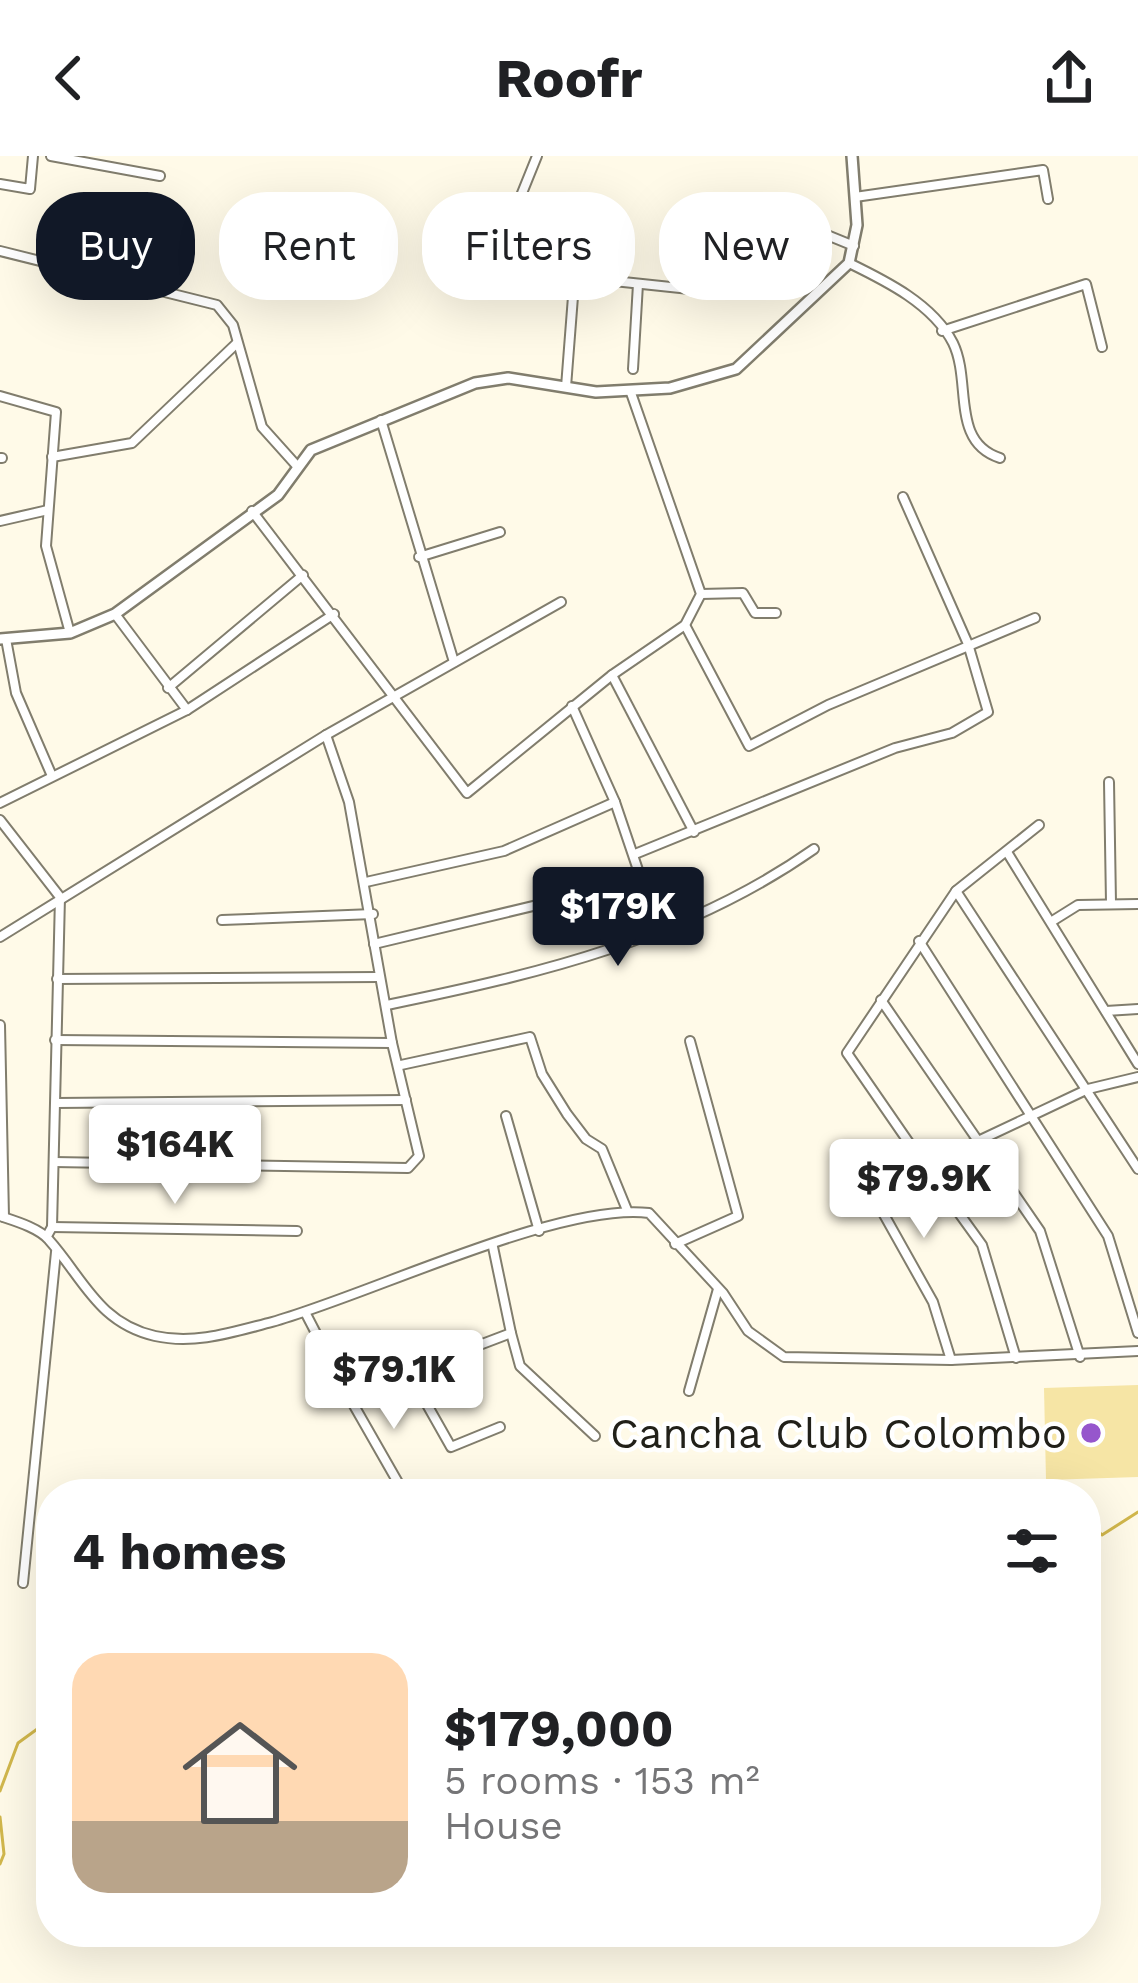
<!DOCTYPE html>
<meta charset="utf-8">
<style>
:root{--surface:#fff;--page:#f6f6f6;--text:#202124;--muted:#757577;--line:#e0e0e0;--accent:#111827}
body{margin:0;font-family:"Work Sans",sans-serif;background:var(--page);color:var(--text);height:100vh;display:flex;flex-direction:column;font-size:45px;white-space:nowrap}
*{box-sizing:border-box;margin:0}
p{font-size:39px;color:var(--muted)}
.icon{flex:none;width:66px;height:66px;fill:none;stroke:currentColor;stroke-width:2;stroke-linecap:round;stroke-linejoin:round}
.map{position:relative;flex:1;overflow:hidden}
.side{position:absolute;left:36px;top:1323px;width:1065px;height:468px;display:flex;flex-direction:column;background:var(--surface);border-radius:48px;box-shadow:0 12px 48px #0002}
.side>*{flex:none}
.top-card{position:absolute;left:36px;top:36px;width:1068px;height:108px;display:flex;gap:24px}
.price{position:absolute;translate:-50% -102px;padding:0 27px;border-radius:12px;background:#fff;color:#222;font-size:39px;line-height:78px;filter:drop-shadow(0 3px 6px #0008)}
.price::after{content:'';position:absolute;left:50%;top:72px;width:36px;height:27px;margin-left:-18px;background:inherit;clip-path:polygon(0 0,100% 0,50% 100%)}
.price.selected{background:var(--accent);color:#fff}
ul{padding:0;list-style:none}
li{display:flex;align-items:center;gap:36px;height:300px;padding:0 36px}
li+li{border-top:3px solid var(--line)}
li span{display:grid;place-items:center;flex:none;width:336px;height:240px;border-radius:36px;color:#555}
li>.icon{margin-inline-start:auto}
span .icon{width:144px;height:144px;fill:#fffc;stroke-width:1}
li b{font-size:51px}
h2{display:flex;justify-content:space-between;align-items:center;height:144px;padding:0 36px;font-size:51px}
.pill{padding:0 42px;border-radius:48px;background:var(--surface);box-shadow:0 12px 48px #0002;font-size:42px;line-height:108px}
.pill.selected{background:var(--accent);color:#fff}
header{display:flex;justify-content:space-between;align-items:center;height:156px;padding:0 36px;background:var(--surface);font-size:54px;font-weight:700}
.map>svg:first-child{display:block}
</style>
<header><svg class="icon" aria-label="back" viewBox="0 0 24 24"><path d="M15 5l-7 7 7 7"/></svg>Roofr<svg class="icon" aria-label="share" viewBox="0 0 24 24"><path d="M12 15V3M7 8l5-5 5 5M5 13v7h14v-7"/></svg></header>
<div class="map">
<svg width="1138" height="1827" viewBox="0 0 1138 1827">
<rect width="100%" height="100%" fill="#fffae8"/>
<!-- green -->
<polygon fill="#f6e5a5" points="1138,1229 1138,1321 1046,1324 1044,1232"/>
<g fill="none" stroke-linecap="round" stroke-linejoin="round">
<!-- stream -->
<g stroke="#d1b74c" stroke-width="3">
<polyline points="1049,1338 1056,1338"/>
<polyline points="1086,1363 1102,1379 1138,1356"/>
<polyline points="0,1635 18,1587 51,1563"/>
<polyline points="0,1661 4,1698 0,1708"/>
</g>
<!-- minor casing -->
<g stroke="#817d6d" stroke-width="12">
<g id="minor">
<polyline points="51,0 160,20"/>
<polyline points="537,0 516,52 564,64 578,76 566,231"/>
<polyline points="0,28 30,33 33,0"/>
<polyline points="855,41 1043,14 1048,43"/>
<polyline points="751,48 854,90"/>
<polyline points="0,95 217,149 233,169 262,271 297,310"/>
<polyline points="455,97 516,52"/>
<path d="M849 107C886 125 933 148 953 187 972 226 950 286 1000 302"/>
<polyline points="576,121 699,134"/>
<polyline points="942,175 1086,128 1102,191"/>
<polyline points="633,213 638,128"/>
<polyline points="0,240 56,256 46,390 70,477"/>
<polyline points="381,264 454,506"/>
<polyline points="52,301 132,287 237,187"/>
<polyline points="0,302 2,302"/>
<polyline points="252,355 467,637 612,519 685,469 701,438 630,234"/>
<polyline points="0,365 48,354"/>
<polyline points="419,401 500,376"/>
<polyline points="701,438 743,437 755,457 776,457"/>
<polyline points="115,458 187,554"/>
<polyline points="685,469 749,590 828,549 1035,462"/>
<polyline points="6,483 16,537 52,620"/>
<polyline points="612,519 694,676"/>
<polyline points="168,532 303,419"/>
<polyline points="572,550 615,646 659,776"/>
<polyline points="1109,626 1111,747"/>
<polyline points="0,647 187,554 334,458"/>
<polyline points="0,664 60,741 52,1071 47,1080"/>
<polyline points="1007,696 1138,908"/>
<polyline points="635,698 895,592 952,577 988,556 968,488 903,341"/>
<polyline points="366,726 504,695 615,646"/>
<polyline points="956,735 1138,1013"/>
<polyline points="222,764 373,758"/>
<polyline points="1054,764 1078,749 1138,748"/>
<polyline points="0,781 326,579 561,446"/>
<polyline points="919,785 1108,1080 1138,1177"/>
<polyline points="374,788 642,724"/>
<polyline points="57,823 379,821"/>
<polyline points="881,844 1040,1075 1080,1201"/>
<path d="M387 849C539 818 686 783 814 693"/>
<polyline points="1106,855 1138,853"/>
<polyline points="0,869 4,1061"/>
<polyline points="55,884 392,887"/>
<polyline points="401,909 530,881 542,918 567,958 586,983 602,993 627,1054"/>
<polyline points="56,947 406,944"/>
<polyline points="506,960 539,1075"/>
<polyline points="845,989 933,1146 951,1204"/>
<polyline points="54,1006 408,1012 419,1000 392,887 349,646 326,579"/>
<polyline points="925,1010 847,897 956,735 1039,669"/>
<path d="M0 1060C15 1065 39 1072 49 1084 83 1122 98 1167 155 1180 195 1189 233 1176 272 1166 369 1139 559 1046 649 1057L723 1137 748 1175 784 1201 951 1204 1138 1195"/>
<polyline points="52,1071 297,1075"/>
<polyline points="675,1088 738,1060 690,885"/>
<polyline points="305,1156 348,1239 511,1177 493,1091"/>
<polyline points="511,1177 520,1210 595,1280"/>
<polyline points="1016,1202 982,1089 925,1010 1088,933 1138,921"/>
<polyline points="408,1215 451,1291 500,1271"/>
<polyline points="689,1235 718,1133"/>
<polyline points="348,1239 404,1337"/>
<polyline points="23,1427 56,1096"/>
</g>
</g>
<!-- tertiary casing -->
<g stroke="#817d6d" stroke-width="14">
<polyline id="tertiary" points="0,483 70,477 115,458 278,339 311,294 475,227 508,222 596,236 670,232 736,213 849,107 857,69 852,0"/>
</g>
<!-- minor -->
<use href="#minor" stroke="#fff" stroke-width="8"/>
<!-- tertiary -->
<use href="#tertiary" stroke="#fff" stroke-width="9"/>
</g>
<!-- markers -->
<circle fill="#9656cc" stroke="#fff" stroke-width="4.5" cx="1091" cy="1277" r="12"/>
<g text-anchor="middle" dominant-baseline="central" stroke-width="9" stroke-linejoin="round" paint-order="stroke">
<!-- poi labels -->
<g font-size="42" fill="#212019" stroke="#fff" text-anchor="end">
<text x="1067" y="1277">Cancha Club Colombo</text>
</g>
</g>
</svg>
<b class="price selected" style="left:618px;top:813px">$179K</b>
<b class="price" style="left:175px;top:1051px">$164K</b>
<b class="price" style="left:924px;top:1085px">$79.9K</b>
<b class="price" style="left:394px;top:1276px">$79.1K</b>
<div class="top-card">
<a class="pill selected">Buy</a>
<a class="pill">Rent</a>
<a class="pill">Filters</a>
<a class="pill">New</a>
</div>
<section class="side">
<h2>4 homes<svg class="icon" aria-label="filters" viewBox="0 0 24 24"><path d="M4 7h16M4 17h16"/><circle cx="9" cy="7" r="2"/><circle cx="15" cy="17" r="2"/></svg></h2>
<ul>
<li><span style="background:linear-gradient(#ffd9b3 70%,#b9a48a 0)"><svg class="icon" aria-label="home" viewBox="0 0 24 24"><path d="M3 11l9-7 9 7M6 9v11h12V9"/></svg></span><div><b>$179,000</b><p>5 rooms · 153 m²</p><p>House</p></div></li>
</ul>
</section>
</div>
